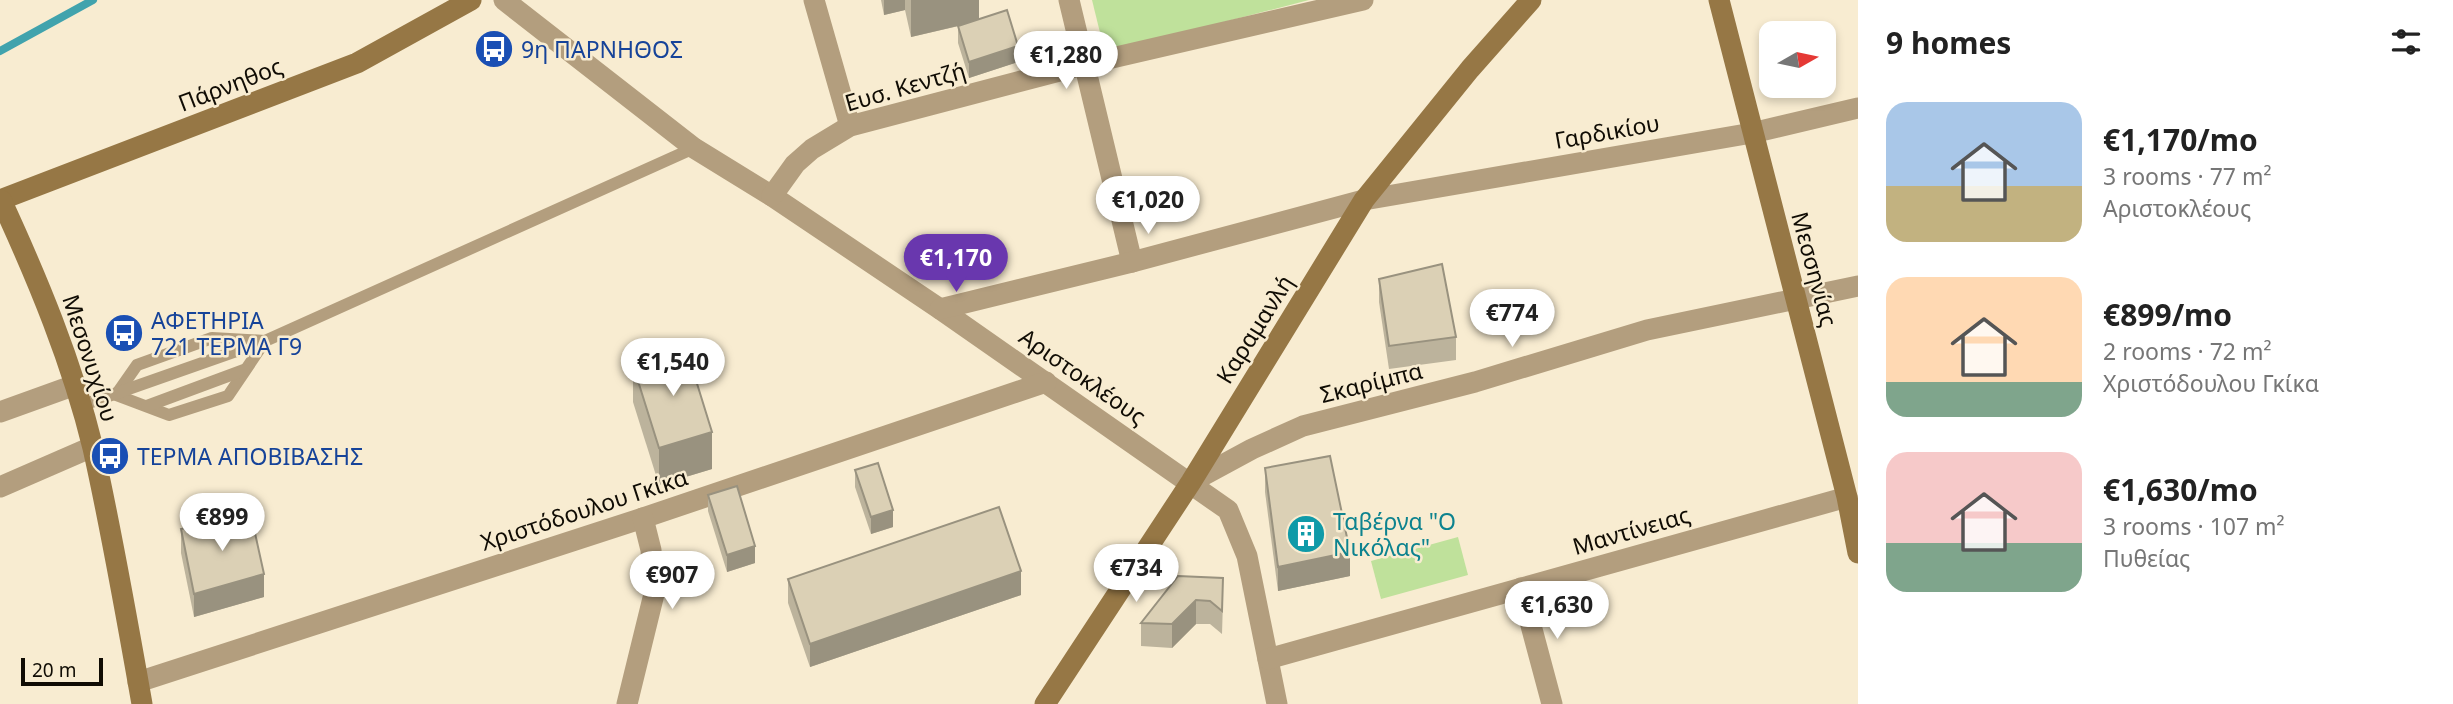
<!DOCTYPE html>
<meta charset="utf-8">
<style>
:root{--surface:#fff;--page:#f6f6f6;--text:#222;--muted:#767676;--accent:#6937ae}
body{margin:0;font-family:"Noto Sans",sans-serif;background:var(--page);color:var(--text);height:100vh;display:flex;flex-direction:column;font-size:26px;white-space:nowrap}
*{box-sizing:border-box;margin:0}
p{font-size:23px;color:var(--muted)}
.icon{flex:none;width:38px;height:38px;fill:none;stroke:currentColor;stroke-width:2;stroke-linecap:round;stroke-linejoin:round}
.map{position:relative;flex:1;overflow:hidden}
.details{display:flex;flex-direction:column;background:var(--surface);width:595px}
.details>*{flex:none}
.needle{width:46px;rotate:81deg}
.fabs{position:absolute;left:1759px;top:21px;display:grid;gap:14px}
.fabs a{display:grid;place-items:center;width:77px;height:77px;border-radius:14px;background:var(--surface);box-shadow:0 4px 10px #0003;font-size:35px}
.scale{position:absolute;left:21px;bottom:18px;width:82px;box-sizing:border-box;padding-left:7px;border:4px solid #100c04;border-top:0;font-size:19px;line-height:24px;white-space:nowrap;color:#100c04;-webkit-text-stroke:5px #f8ecd1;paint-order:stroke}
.price{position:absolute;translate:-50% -60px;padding:0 16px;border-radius:24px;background:#fff;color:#222;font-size:23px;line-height:46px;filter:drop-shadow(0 2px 4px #0008)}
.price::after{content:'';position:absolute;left:50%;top:42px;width:21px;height:16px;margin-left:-10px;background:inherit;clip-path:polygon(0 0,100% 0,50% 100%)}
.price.active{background:var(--accent);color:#fff}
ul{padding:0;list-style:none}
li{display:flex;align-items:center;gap:21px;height:175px;padding:0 28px}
li span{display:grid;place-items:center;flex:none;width:196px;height:140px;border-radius:21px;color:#555}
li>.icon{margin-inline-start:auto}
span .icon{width:84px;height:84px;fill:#fffc;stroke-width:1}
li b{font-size:30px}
h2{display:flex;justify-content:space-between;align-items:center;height:84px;padding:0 28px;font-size:30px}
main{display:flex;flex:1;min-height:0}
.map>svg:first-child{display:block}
</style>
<main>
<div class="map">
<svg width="1858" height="704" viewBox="0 0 1858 704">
<rect width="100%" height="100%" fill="#f8ecd1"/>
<!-- green -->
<g fill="#bfe19b">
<polygon points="1092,0 1309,0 1105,53"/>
<polygon points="1458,537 1468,575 1381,599 1371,561"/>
</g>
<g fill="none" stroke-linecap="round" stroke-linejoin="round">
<!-- stream -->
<polyline stroke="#41a3ad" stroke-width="8" points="0,51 93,0"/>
<!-- lane -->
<g stroke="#b39e7e" stroke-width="12">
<polygon points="212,338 265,341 228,396 169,415 116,395 137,365"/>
<polyline points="80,406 265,341 694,148"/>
<polyline points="147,406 244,370"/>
</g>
<!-- street -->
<g stroke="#b39e7e" stroke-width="21">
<polyline points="504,0 694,148 772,196 940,309 1228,510 1247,556 1277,704"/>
<polyline points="814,0 850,126"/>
<polyline points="1069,0 1132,262"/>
<polyline points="772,196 795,164 812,149 850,126 1086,64 1363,0"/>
<polyline points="940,309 1132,262 1364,200 1752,133 1858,108"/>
<polyline points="0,412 75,385"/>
<polyline points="1191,482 1252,449 1303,426 1475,382 1647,330 1858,286"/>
<polyline points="0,487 92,447"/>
<polyline points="1521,588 1552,704"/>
<polyline points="1268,659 1847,497"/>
<polyline points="138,682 643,518 1046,382"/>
<polyline points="627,704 654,594 651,550 643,518"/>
</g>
<!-- secondary -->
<g stroke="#967745" stroke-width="21">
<polyline points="1719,0 1847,497 1858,553"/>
<polyline points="0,200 357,63 471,0"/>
<path d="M1 200C38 280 72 362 93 448 112 533 127 619 142 704"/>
<polyline points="1045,704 1191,482 1364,200 1470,69 1531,0"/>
</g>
</g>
<!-- wall -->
<g fill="#bcb39c">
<polygon points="881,0 979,0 979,20 1018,62 969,78 958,43 958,26 963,25 911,37 905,10 884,15"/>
<polygon points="1379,279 1456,337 1456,360 1389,369 1379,302"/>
<polygon points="633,365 712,469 659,485 633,402"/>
<polygon points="1265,468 1350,576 1278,591 1265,492"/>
<polygon points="855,470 893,527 871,534 855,487"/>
<polygon points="708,495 755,563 727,572 708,511"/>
<polygon points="181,529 264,597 194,617 181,553"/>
<polygon points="1178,576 1223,601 1222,634 1210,624 1196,624 1172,648 1141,646 1141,623"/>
<polygon points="788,579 1021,595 810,667 788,603"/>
</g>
<!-- shaded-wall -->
<g fill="#99927f">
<polygon points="884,0 905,0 905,10 884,15"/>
<polygon points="911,0 979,0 979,21 911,37"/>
<polygon points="1018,46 1018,62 969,78 969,62"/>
<polygon points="712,432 712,469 659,485 659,448"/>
<polygon points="893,510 893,527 871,534 871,517"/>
<polygon points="755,546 755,563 727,572 727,555"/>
<polygon points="1350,552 1350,576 1278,591 1278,567"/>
<polygon points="1021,571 1021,595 810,667 810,644"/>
<polygon points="264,574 264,597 194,617 194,594"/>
<polygon points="1196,600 1196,624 1172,648 1172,624"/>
</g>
<!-- building -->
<g fill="#dbd0b5" stroke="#99927f" stroke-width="2">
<polygon points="1007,10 1018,46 969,62 958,26"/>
<polygon points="1442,264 1456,337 1389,346 1379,279"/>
<polygon points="686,348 712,432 659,448 633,365"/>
<polygon points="1330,456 1350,552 1278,567 1265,468"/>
<polygon points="878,463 893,510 871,517 855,470"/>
<polygon points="737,486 755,546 727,555 708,495"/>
<polygon points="999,507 1021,571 810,644 788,579"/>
<polygon points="251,515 264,574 194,594 181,529"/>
<polygon points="1178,576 1223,578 1222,611 1210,601 1196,600 1172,624 1141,623"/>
</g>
<!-- icons -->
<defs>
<g id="bus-disc" transform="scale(2.0125)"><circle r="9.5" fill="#1a4fb4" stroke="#f8ecd1"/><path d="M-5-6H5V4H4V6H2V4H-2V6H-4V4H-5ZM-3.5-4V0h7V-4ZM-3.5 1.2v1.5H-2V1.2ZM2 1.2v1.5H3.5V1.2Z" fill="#fff"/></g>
<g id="building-disc" transform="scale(2.0125)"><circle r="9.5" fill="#0f9aa8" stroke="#f8ecd1"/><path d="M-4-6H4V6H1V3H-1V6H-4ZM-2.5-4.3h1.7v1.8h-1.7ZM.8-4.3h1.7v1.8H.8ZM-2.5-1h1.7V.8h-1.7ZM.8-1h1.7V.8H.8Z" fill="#fff"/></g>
</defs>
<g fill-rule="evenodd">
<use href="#bus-disc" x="494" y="49"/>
<use href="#bus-disc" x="124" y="333"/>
<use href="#bus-disc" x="110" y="456"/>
<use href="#building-disc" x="1306" y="534"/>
</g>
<g text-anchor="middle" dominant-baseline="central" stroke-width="5" stroke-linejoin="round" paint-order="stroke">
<!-- transit labels -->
<g font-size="23" fill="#164399" stroke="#f8ecd1" text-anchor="start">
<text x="521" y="49">9η ΠΑΡΝΗΘΟΣ</text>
<text x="151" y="320">ΑΦΕΤΗΡΙΑ<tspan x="151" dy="26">721 ΤΕΡΜΑ Γ9</tspan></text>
<text x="137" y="456">ΤΕΡΜΑ ΑΠΟΒΙΒΑΣΗΣ</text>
</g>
<!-- street labels -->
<g font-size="23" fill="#100c04" stroke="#f8ecd1">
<text transform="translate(230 84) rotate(-21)">Πάρνηθος</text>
<text transform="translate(905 86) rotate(-16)">Ευσ. Κεντζή</text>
<text transform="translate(1607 131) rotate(-10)">Γαρδικίου</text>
<text transform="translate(1815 269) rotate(75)">Μεσσηνίας</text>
<text transform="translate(1254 329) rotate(-58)">Καραμανλή</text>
<text transform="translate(91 358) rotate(72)">Μεσονυχίου</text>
<text transform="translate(1083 376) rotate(35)">Αριστοκλέους</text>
<text transform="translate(1371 382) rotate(-14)">Σκαρίμπα</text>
<text transform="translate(584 509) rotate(-18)">Χριστόδουλου Γκίκα</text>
<text transform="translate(1631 530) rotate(-16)">Μαντίνειας</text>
</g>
<!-- culture labels -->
<g font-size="23" fill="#0d838f" stroke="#f8ecd1" text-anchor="start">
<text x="1333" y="521">Ταβέρνα "Ο<tspan x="1333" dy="26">Νικόλας"</tspan></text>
</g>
</g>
</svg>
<div class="fabs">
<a><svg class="needle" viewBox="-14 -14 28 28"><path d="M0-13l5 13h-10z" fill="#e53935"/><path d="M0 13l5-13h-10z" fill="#767676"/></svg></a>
</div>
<div class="scale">20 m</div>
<b class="price" style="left:1066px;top:91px">€1,280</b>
<b class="price" style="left:1148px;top:236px">€1,020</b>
<b class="price active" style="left:956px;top:294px">€1,170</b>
<b class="price" style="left:1512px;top:349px">€774</b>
<b class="price" style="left:673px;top:398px">€1,540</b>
<b class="price" style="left:222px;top:553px">€899</b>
<b class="price" style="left:1136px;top:604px">€734</b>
<b class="price" style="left:672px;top:611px">€907</b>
<b class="price" style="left:1557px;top:641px">€1,630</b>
</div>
<section class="details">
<h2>9 homes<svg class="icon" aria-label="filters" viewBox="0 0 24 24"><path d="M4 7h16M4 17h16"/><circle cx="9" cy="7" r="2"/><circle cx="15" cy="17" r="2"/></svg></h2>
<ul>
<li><span style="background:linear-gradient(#a9c7e8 60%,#c2b280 0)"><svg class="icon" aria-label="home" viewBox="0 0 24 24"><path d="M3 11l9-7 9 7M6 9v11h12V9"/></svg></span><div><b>€1,170/mo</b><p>3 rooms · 77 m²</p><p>Αριστοκλέους</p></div></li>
<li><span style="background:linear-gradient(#ffd9b3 75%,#7fa58c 0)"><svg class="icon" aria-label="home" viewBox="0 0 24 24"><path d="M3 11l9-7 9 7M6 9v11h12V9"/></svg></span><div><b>€899/mo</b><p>2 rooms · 72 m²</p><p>Χριστόδουλου Γκίκα</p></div></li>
<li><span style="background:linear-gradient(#f6c9c9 65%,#7fa58c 0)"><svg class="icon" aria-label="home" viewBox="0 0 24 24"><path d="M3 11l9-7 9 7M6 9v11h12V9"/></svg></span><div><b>€1,630/mo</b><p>3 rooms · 107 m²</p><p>Πυθείας</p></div></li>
</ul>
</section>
</main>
